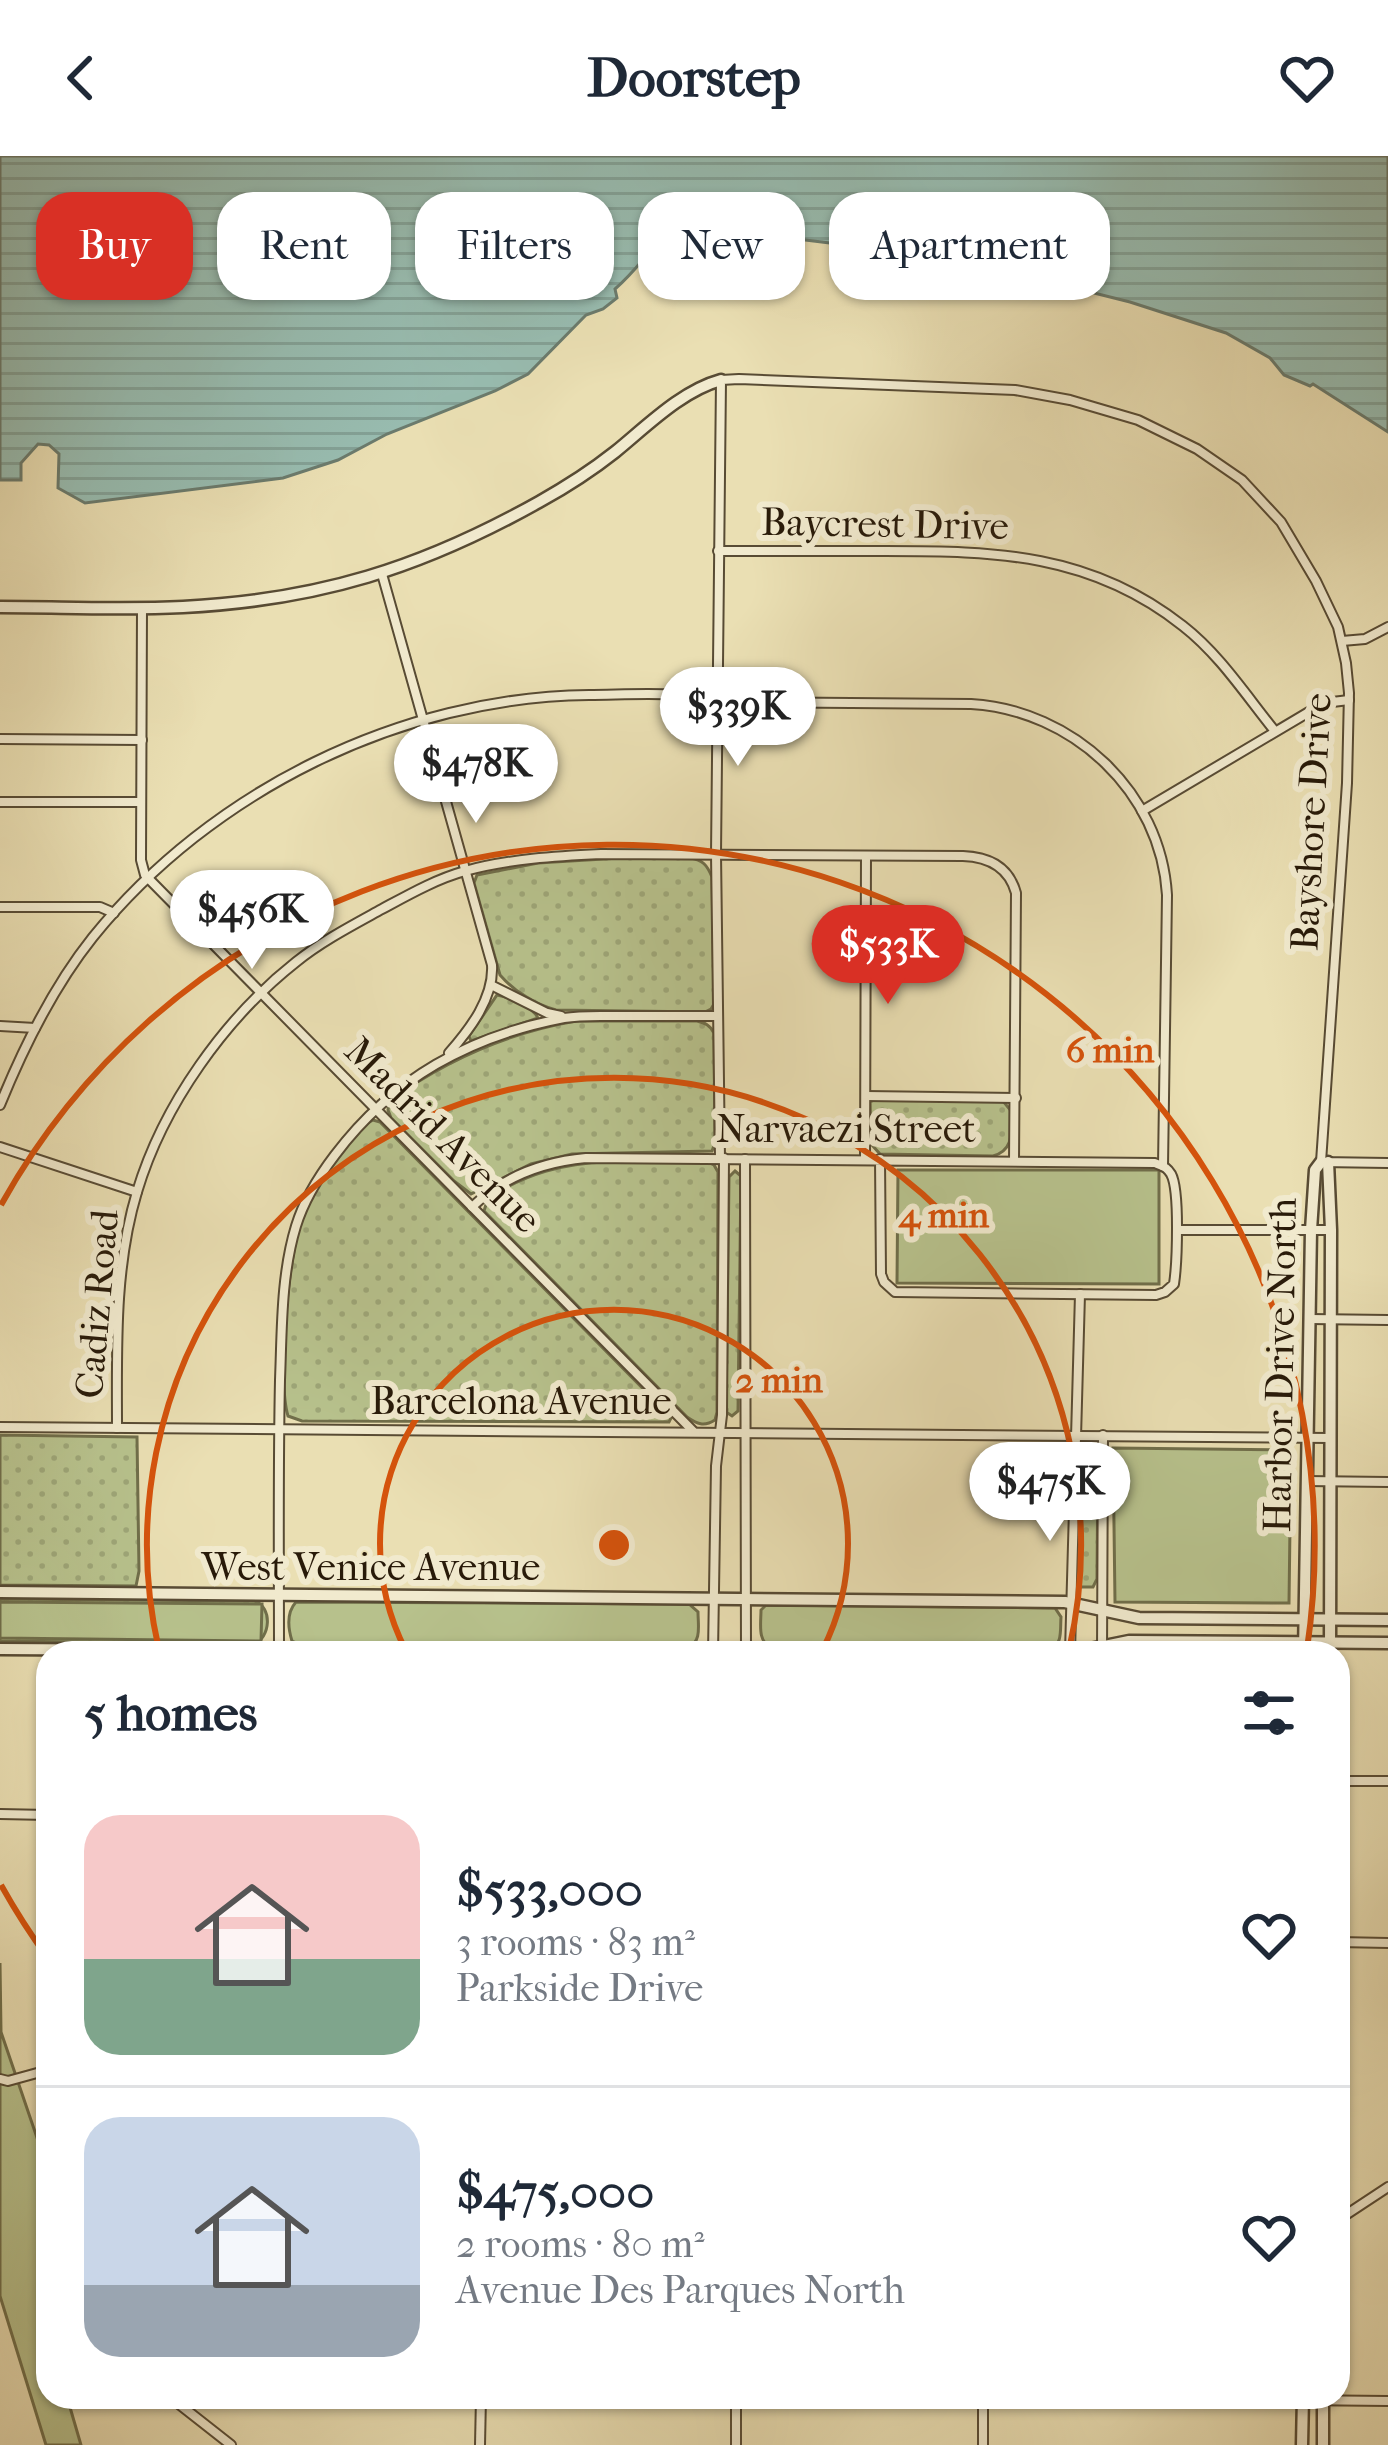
<!DOCTYPE html>
<meta charset="utf-8">
<style>
:root{--surface:#fff;--page:#f6f6f7;--text:#1f2937;--muted:#747a83;--line:#e0e1e3;--accent:#d93025}
body{margin:0;font-family:"IM FELL French Canon",serif;background:var(--page);color:var(--text);height:100vh;display:flex;flex-direction:column;font-size:45px;white-space:nowrap}
*{box-sizing:border-box;margin:0}
p{font-size:39px;color:var(--muted)}
.icon{flex:none;width:66px;height:66px;fill:none;stroke:currentColor;stroke-width:2;stroke-linecap:round;stroke-linejoin:round}
.map{position:relative;flex:1;overflow:hidden}
.side{position:absolute;left:36px;top:1485px;width:1314px;height:768px;display:flex;flex-direction:column;background:var(--surface);border-radius:36px;box-shadow:0 3px 9px #0004}
.side>*{flex:none}
.guide{position:absolute;left:36px;top:36px;width:1317px;height:108px;display:flex;gap:24px}
.price{position:absolute;translate:-50% -102px;padding:0 27px;border-radius:42px;background:#fff;color:#222;font-size:39px;line-height:78px;filter:drop-shadow(0 3px 6px #0008)}
.price::after{content:'';position:absolute;left:50%;top:72px;width:36px;height:27px;margin-left:-18px;background:inherit;clip-path:polygon(0 0,100% 0,50% 100%)}
.price.current{background:var(--accent);color:#fff}
ul{padding:0;list-style:none}
li{display:flex;align-items:center;gap:36px;height:300px;padding:0 48px}
li+li{border-top:3px solid var(--line)}
li span{display:grid;place-items:center;flex:none;width:336px;height:240px;border-radius:36px;color:#555}
li>.icon{margin-inline-start:auto}
span .icon{width:144px;height:144px;fill:#fffc;stroke-width:1}
li b{font-size:51px}
h2{display:flex;justify-content:space-between;align-items:center;height:144px;padding:0 48px;font-size:51px}
.pill{padding:0 42px;border-radius:36px;background:var(--surface);box-shadow:0 3px 9px #0004;font-size:42px;line-height:108px}
.pill.current{background:var(--accent);color:#fff}
header{display:flex;justify-content:space-between;align-items:center;height:156px;padding:0 48px;background:var(--surface);font-size:54px;font-weight:700}
.map>svg:first-child{display:block}
</style>
<header><svg class="icon" aria-label="back" viewBox="0 0 24 24"><path d="M15 5l-7 7 7 7"/></svg>Doorstep<svg class="icon" aria-label="heart" viewBox="0 0 24 24"><path d="M12 20l-8-8c-3-5 5-10 8-4 3-6 11-1 8 4z"/></svg></header>
<div class="map">
<svg width="1388" height="2289" viewBox="0 0 1388 2289">
<defs>
<pattern id="grass-dots" width="8" height="8" patternUnits="userSpaceOnUse" patternTransform="scale(3)"><rect width="8" height="8" fill="#b7c18c"/><path d="M2 2h.1M6 6h.1" fill="none" stroke="#9da577" stroke-width="1.8" stroke-linecap="round"/></pattern>
<pattern id="water-rules" width="6" height="5" patternUnits="userSpaceOnUse" patternTransform="scale(3)"><rect width="6" height="5" fill="#98bcb0"/><path d="M0 2.5h6" fill="none" stroke="#83a196"/></pattern>
</defs>
<rect width="100%" height="100%" fill="#eadfb3"/>
<filter id="stains"><feTurbulence type="fractalNoise" baseFrequency=".00167" numOctaves="4"/><feColorMatrix values="0 0 0 0 .2 0 0 0 0 .09 0 0 0 0 .02 0 0 0 .5 -.17"/></filter>
<radialGradient id="worn" r=".72"><stop offset=".6" stop-color="#630" stop-opacity="0"/><stop offset="1" stop-color="#630" stop-opacity=".3"/></radialGradient>
<!-- grass -->
<g fill="url(#grass-dots)" stroke="#706e4a" stroke-width="3">
<path d="M620 702H690C703 704 707 709 712 721L714 848 711 853 705 856 556 854C536 849 514 835 500 819L474 727 477 719 538 707Z"/>
<path d="M497 839C510 841 533 851 538 862L471 885 469 880Z"/>
<path d="M576 865H697C705 867 710 869 714 877L715 987 712 995 572 998 531 1008 471 1038 454 1025 391 962 388 954 389 945C446 904 506 877 576 865Z"/>
<path d="M874 944 1003 945 1012 956C1011 974 1015 994 993 1000L880 998 871 988 870 946Z"/>
<path d="M373 964 380 966 667 1257 671 1262 669 1266 302 1265 288 1260C277 1224 288 1099 302 1063 313 1035 347 977 373 964Z"/>
<path d="M608 1006H708L714 1009 718 1016 717 1256 715 1264C704 1271 697 1268 687 1261L484 1055 488 1042C526 1018 563 1007 608 1006Z"/>
<polygon points="735,1015 741,1020 738,1255 732,1260 726,1256 729,1021"/>
<polygon points="0,1279 137,1281 139,1415 136,1430 0,1429"/>
<polygon points="1086,1287 1096,1291 1098,1299 1097,1423 1093,1431 1080,1431 1076,1421 1079,1297"/>
<path d="M0 1443 254 1445C273 1450 271 1483 253 1488L0 1485Z"/>
</g>
<!-- park -->
<g fill="#b7c18c" stroke="#706e4a" stroke-width="3">
<polygon points="898,1014 1159,1014 1159,1128 897,1127"/>
<polygon points="1113,1292 1291,1294 1289,1447 1115,1446"/>
<polygon points="0,1446 262,1448 261,1485 0,1482"/>
<path d="M296 1446 689 1448 698 1456C698 1470 702 1485 688 1492L301 1489 292 1485C288 1472 286 1457 296 1446Z"/>
<path d="M766 1449 1055 1452 1061 1461C1060 1474 1063 1488 1050 1494L772 1492C757 1486 761 1468 761 1454Z"/>
<polygon points="0,1807 1,1876 48,2014 48,2241 67,2241 81,2289 46,2289 0,2140"/>
</g>
<!-- water -->
<path fill="url(#water-rules)" stroke="#6b7b6d" stroke-width="3" d="M0 0H1388V276L1313 228 1310 230 1284 219 1270 202 1226 177 1130 146 982 109 936 100 789 82 741 71 739 84 732 85 724 73C656 62 658 96 615 133L617 142 603 153 586 159 528 218 495 235 387 278 338 304 283 322 85 347 58 332 59 298 49 289 38 288 21 307V324H0Z"/>
<g fill="none" stroke-linecap="round" stroke-linejoin="round">
<!-- minor casing -->
<g stroke="#584b34" stroke-width="12">
<g id="minor">
<path d="M718 395C774 395 829 395 885 395 995 395 1091 397 1183 470 1219 498 1245 538 1274 574"/>
<path d="M382 418 492 809C494 842 470 873 449 897"/>
<polyline points="142,452 141,704 145,719 693,1275"/>
<polyline points="1342,485 1365,483 1388,471"/>
<polyline points="0,583 142,584"/>
<polyline points="0,646 141,646"/>
<polyline points="1142,655 1324,547 1349,544"/>
<polyline points="0,751 100,751 114,757"/>
<polyline points="491,829 547,857 561,860"/>
<polyline points="0,870 35,872"/>
<polyline points="866,940 1016,942"/>
<path d="M0 949C24 890 53 831 93 781 211 635 401 541 589 539 627 539 681 534 716 546L971 548C1073 554 1161 636 1167 739L1163 1010"/>
<polyline points="0,991 137,1036"/>
<polyline points="720,1002 716,698 721,224 739,223 1015,234 1070,244 1138,264 1197,293 1242,324 1281,366 1316,425 1338,471 1346,507 1349,537 1347,627 1321,1006 1388,1007"/>
<polyline points="745,1003 746,1497"/>
<polyline points="865,1003 866,700"/>
<path d="M472 1051C504 1020 542 1006 586 1002L1155 1007C1163 1011 1166 1010 1171 1018 1180 1034 1177 1108 1174 1128L1165 1136 1156 1139 895 1136 884 1126 881 1118 880 1003"/>
<polyline points="1177,1074 1331,1074"/>
<polyline points="1310,1163 1388,1164"/>
<polyline points="0,1271 1330,1282"/>
<path d="M117 1272C117 1193 114 1112 137 1036 163 949 225 862 296 806 322 785 353 769 382 753 408 739 436 723 465 715 508 703 557 700 601 698L963 700C989 701 1009 711 1016 737L1014 1005"/>
<polyline points="1306,1325 1388,1326"/>
<polyline points="1070,1496 1080,1138"/>
<path d="M279 1497C279 1406 278 1315 280 1224 282 1173 281 1119 296 1070 304 1044 319 1020 335 999 393 922 470 880 564 862 582 859 600 860 618 860 652 860 685 860 718 860"/>
<polyline points="713,1497 716,1310 722,1259 724,1002"/>
<polyline points="1102,1497 1103,1279"/>
<polyline points="1338,1625 1388,1625"/>
<polyline points="0,1658 48,1659"/>
<polyline points="1338,1786 1388,1787"/>
<polyline points="0,1923 8,1925 48,1914"/>
<polyline points="1338,2064 1388,2031"/>
<polyline points="170,2241 231,2289"/>
<polyline points="666,2241 866,2241"/>
<polyline points="1029,2241 1388,2245"/>
<polyline points="480,2289 481,2241"/>
<polyline points="736,2289 736,2241"/>
<polyline points="983,2289 983,2241"/>
</g>
</g>
<!-- tertiary casing -->
<g stroke="#584b34" stroke-width="15">
<g id="tertiary">
<path d="M0 451C61 451 122 454 183 451 319 444 421 412 539 346 566 331 591 315 615 296 647 270 681 235 721 224"/>
<polyline points="1328,1006 1331,1074 1330,1497"/>
<polyline points="0,1436 1065,1446 1139,1462 1388,1464"/>
<polyline points="0,1493 715,1497"/>
<polyline points="1070,1497 1129,1485 1388,1487"/>
<polyline points="1304,1497 1311,1074 1315,1014 1321,1006"/>
<polyline points="1302,2289 1303,2241"/>
<polyline points="1323,2289 1323,2241"/>
</g>
</g>
<!-- minor -->
<use href="#minor" stroke="#f1eace" stroke-width="8"/>
<!-- tertiary -->
<use href="#tertiary" stroke="#f1eace" stroke-width="10"/>
</g>
<!-- distance rings -->
<g fill="none" stroke="#d5530c" stroke-width="6">
<path d="M406 1495A234 234 0 1 1 822 1495"/>
<path d="M159 1494A467 467 0 1 1 1069 1494"/>
<path d="M47 1801A701 701 0 0 1 1 1729M1 1049A701 701 0 0 1 1307 1493"/>
</g>
<g text-anchor="middle" dominant-baseline="central" stroke-width="12" stroke-linejoin="round" paint-order="stroke">
<!-- street labels -->
<g font-size="39" fill="#281a09" stroke="#f1eace">
<text transform="translate(885 368) rotate(1)">Baycrest Drive</text>
<text transform="translate(1311 666) rotate(-87)">Bayshore Drive</text>
<text x="846" y="973">Narvaezi Street</text>
<text transform="translate(443 979) rotate(45)">Madrid Avenue</text>
<text transform="translate(97 1148) rotate(-85)">Cadiz Road</text>
<text transform="translate(1280 1209) rotate(-89)">Harbor Drive North</text>
<text x="521" y="1245">Barcelona Avenue</text>
<text x="371" y="1411">West Venice Avenue</text>
</g>
</g>
<circle cx="614" cy="1389" r="18" fill="#d5530c" stroke="#f1eace" stroke-width="6"/>
<g font-size="36" text-anchor="middle" font-weight="bold" fill="#d5530c" stroke="#f1eace" stroke-width="12" stroke-linejoin="round" paint-order="stroke">
<text x="1110" y="906">6 min</text>
<text x="944" y="1071">4 min</text>
<text x="779" y="1236">2 min</text>
</g>
<rect width="100%" height="100%" filter="url(#stains)"/>
<rect width="100%" height="100%" fill="url(#worn)"/>
</svg>
<b class="price" style="left:738px;top:613px">$339K</b>
<b class="price" style="left:476px;top:670px">$478K</b>
<b class="price" style="left:252px;top:816px">$456K</b>
<b class="price current" style="left:888px;top:851px">$533K</b>
<b class="price" style="left:1050px;top:1388px">$475K</b>
<div class="guide">
<a class="pill current">Buy</a>
<a class="pill">Rent</a>
<a class="pill">Filters</a>
<a class="pill">New</a>
<a class="pill">Apartment</a>
</div>
<section class="side">
<h2>5 homes<svg class="icon" aria-label="filters" viewBox="0 0 24 24"><path d="M4 7h16M4 17h16"/><circle cx="9" cy="7" r="2"/><circle cx="15" cy="17" r="2"/></svg></h2>
<ul>
<li><span style="background:linear-gradient(#f6c9c9 60%,#7fa58c 0)"><svg class="icon" aria-label="home" viewBox="0 0 24 24"><path d="M3 11l9-7 9 7M6 9v11h12V9"/></svg></span><div><b>$533,000</b><p>3 rooms · 83 m²</p><p>Parkside Drive</p></div><svg class="icon" aria-label="heart" viewBox="0 0 24 24"><path d="M12 20l-8-8c-3-5 5-10 8-4 3-6 11-1 8 4z"/></svg></li>
<li><span style="background:linear-gradient(#c9d6e8 70%,#9aa5b1 0)"><svg class="icon" aria-label="home" viewBox="0 0 24 24"><path d="M3 11l9-7 9 7M6 9v11h12V9"/></svg></span><div><b>$475,000</b><p>2 rooms · 80 m²</p><p>Avenue Des Parques North</p></div><svg class="icon" aria-label="heart" viewBox="0 0 24 24"><path d="M12 20l-8-8c-3-5 5-10 8-4 3-6 11-1 8 4z"/></svg></li>
</ul>
</section>
</div>
